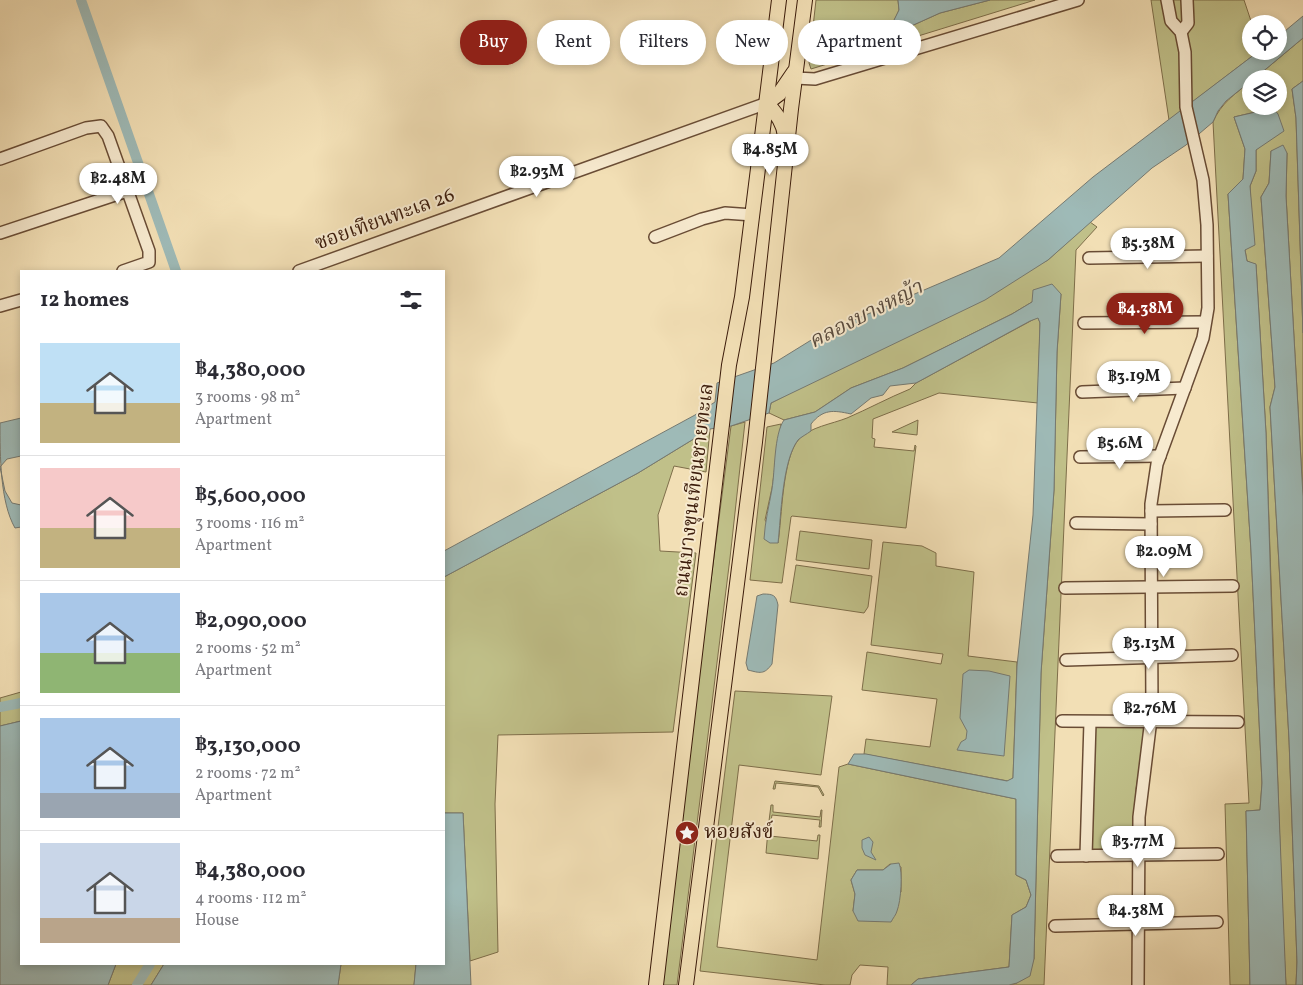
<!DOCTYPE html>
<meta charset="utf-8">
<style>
:root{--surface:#fff;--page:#f7f7f7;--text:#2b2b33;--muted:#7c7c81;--line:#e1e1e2;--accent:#8f2418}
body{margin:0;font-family:Vollkorn,"Noto Serif Thai",serif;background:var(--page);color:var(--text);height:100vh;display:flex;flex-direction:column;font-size:19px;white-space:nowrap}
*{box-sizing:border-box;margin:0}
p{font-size:16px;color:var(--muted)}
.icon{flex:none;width:28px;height:28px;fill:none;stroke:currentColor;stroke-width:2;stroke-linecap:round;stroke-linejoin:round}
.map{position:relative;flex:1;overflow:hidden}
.drawer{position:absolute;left:20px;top:270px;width:425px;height:695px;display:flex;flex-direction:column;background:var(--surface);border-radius:0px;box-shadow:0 2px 8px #0003}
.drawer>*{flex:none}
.guide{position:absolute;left:460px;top:20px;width:475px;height:45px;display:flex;gap:10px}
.controls{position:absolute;left:1242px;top:15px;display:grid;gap:10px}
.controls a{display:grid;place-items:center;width:45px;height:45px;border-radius:50%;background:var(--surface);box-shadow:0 2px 8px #0003;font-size:25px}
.price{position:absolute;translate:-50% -42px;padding:0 11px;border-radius:18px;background:#fff;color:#222;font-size:16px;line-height:32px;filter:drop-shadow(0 1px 2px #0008)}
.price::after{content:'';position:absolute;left:50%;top:30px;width:15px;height:11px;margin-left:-8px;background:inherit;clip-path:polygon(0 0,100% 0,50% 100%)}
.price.active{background:var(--accent);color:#fff}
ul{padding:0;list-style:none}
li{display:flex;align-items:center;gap:15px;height:125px;padding:0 20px}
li+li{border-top:1px solid var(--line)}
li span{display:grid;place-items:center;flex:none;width:140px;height:100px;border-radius:0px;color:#555}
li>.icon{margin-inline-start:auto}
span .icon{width:60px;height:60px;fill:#fffc;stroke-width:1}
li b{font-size:21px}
h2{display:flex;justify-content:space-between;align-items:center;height:60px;padding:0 20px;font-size:21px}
.pill{padding:0 18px;border-radius:22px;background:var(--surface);box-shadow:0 2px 8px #0003;font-size:18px;line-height:45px}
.pill.active{background:var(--accent);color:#fff}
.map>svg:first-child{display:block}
</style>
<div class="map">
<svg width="1303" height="985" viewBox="0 0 1303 985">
<rect width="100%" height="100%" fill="#f2dfb5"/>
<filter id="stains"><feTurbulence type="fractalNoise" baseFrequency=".004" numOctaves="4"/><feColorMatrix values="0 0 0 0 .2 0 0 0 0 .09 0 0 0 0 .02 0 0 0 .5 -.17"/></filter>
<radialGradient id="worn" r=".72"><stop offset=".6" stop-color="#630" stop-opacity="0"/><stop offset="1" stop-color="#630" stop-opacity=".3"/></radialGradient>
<!-- green -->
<g fill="#c0c089" stroke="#7e6e4a" fill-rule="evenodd">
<polygon points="816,0 898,0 899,10 889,32 909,27 940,13 990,0 1035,0 811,69 809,63"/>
<polygon points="1151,0 1244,0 1252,24 1251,51 1259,51 1169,120"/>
<path d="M1303 38V81L1292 89 1296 118 1303 333V496L1286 196 1287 153 1271 151 1269 183 1261 197 1275 387 1270 407 1289 739 1297 962 1296 985H1286L1283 936 1266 433 1256 265 1247 261 1245 250 1251 207 1250 186 1256 171V150L1267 140 1273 108 1234 117 1245 149 1243 179 1228 194 1251 551 1262 783 1260 810 1246 811 1250 985H1230L1225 804 1249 803 1213 122C1221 103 1235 94 1251 81V106H1279V79H1254Z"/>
<polygon points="1090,222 1097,227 1076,250 1044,985 1009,985 1017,983 1034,959 1041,673 1054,490 1057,352 1061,294 1032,302 1012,314 903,368 851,388 815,412 784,420 769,413 771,403 1048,260"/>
<path d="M1038 317 1040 323 1038 403 939 393 873 419 872 438 875 439 874 447 914 451 915 445 916 446 906 528 792 516 791 517 782 583 750 580 767 427 781 424 772 488 765 520 778 543C782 518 782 458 799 439 810 427 832 424 847 418 868 409 888 398 910 389L916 383Z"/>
<polygon points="918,420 917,435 892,432"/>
<polygon points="745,422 730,558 677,985 660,985 685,781 731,426"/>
<polygon points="710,429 706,472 674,466 658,515 660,551 696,553 673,732 498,735 495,804 498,952 470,961 463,813 444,813 444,577 638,473"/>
<polygon points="800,531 872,540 869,569 796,560"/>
<polygon points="883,542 922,546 936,553 936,566 974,572 968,656 1017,662 1013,778 1008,781 864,754 866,739 930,747 937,699 862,690 867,652 941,664 943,654 871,645"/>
<polygon points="796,565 872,576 868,607 864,613 790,602"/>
<path d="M735 691 832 696 821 775 739 765 717 947 817 960 839 767 848 764 1016 799V875L1026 880 1031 895 1026 907 1012 915 1009 967 918 979 911 985H887L888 967 860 965 852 975 850 985H825L700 971ZM890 864 901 867V892L853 911 855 894 851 880 857 870H883Z"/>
<polygon points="21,692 21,721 0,726 0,698"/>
<polygon points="1094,725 1146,726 1136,789 1133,851 1089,851"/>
<polygon points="775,781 819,786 824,795 823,796 818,787 776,783 775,789 773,789"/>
<polygon points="771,805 773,805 773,812 820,817 821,810 822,810 821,827 819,827 820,820 772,815 771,821 769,821"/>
<polygon points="768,830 770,830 770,836 817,841 818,835 820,835 818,859 766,853"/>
<polygon points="116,964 164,964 151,985 108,985"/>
<polygon points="341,964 416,964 414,985 338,985"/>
</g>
<!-- water -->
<g fill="#9ebab7" stroke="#767a72">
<polygon points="898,0 990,0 940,13 909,27 888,32 899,10"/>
<polygon points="1303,16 1303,38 1254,79 1251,79 1251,81 1226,101 1218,111 1213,122 1186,145 1152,168 1048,260 985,300 771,403 769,413 731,426 710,429 638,473 444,577 444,551 695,415 715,402 717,383 774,363 821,334 999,258 1093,177 1259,51 1279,51 1279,36"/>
<polygon points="1303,81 1303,333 1296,118 1292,89"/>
<polygon points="1273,108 1278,114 1284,131 1256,150 1256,171 1250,186 1255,245 1245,250 1247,261 1256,264 1266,433 1274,687 1286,985 1250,985 1246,811 1260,810 1262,783 1251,551 1228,194 1243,179 1245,149 1234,117"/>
<polygon points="1283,145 1287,153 1286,196 1303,496 1303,985 1296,985 1297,962 1289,739 1270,407 1275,387 1261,197 1269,183 1271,151"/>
<path d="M1052 284 1061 294 1057 352 1054 490 1041 673 1034 959 1030 976 1017 983 1009 985H911L918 979 1009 967 1012 915 1026 907 1031 895 1026 880 1016 875V799L848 764 854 754H866L1007 781 1013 778 1017 666 1033 515 1040 323 1038 318 1030 321 916 383 890 386 883 395 871 398 851 414C833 410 823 409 811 424V431C807 434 801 437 798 440 782 461 781 517 778 543H770L764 539C765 521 769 506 772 489 775 471 774 434 784 420L815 412 851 388 903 368 1012 314 1032 302 1033 290Z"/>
<path d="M21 418V456L7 459 0 467 5 491 12 503 21 505V527L15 528C0 502 0 455 0 423Z"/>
<path d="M763 594C773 594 776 595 778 605L772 664C764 675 760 673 748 670L746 663 757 596Z"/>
<polygon points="969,670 989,671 1010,676 1004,756 957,750 961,742 966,739 967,731 960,718 963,674"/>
<polygon points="21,721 21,964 116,964 108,985 0,985 0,726"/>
<polygon points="444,813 463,813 471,985 414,985 416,964 444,964"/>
<polygon points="869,837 873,842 871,852 876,860 865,855 862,848 862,840"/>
<path d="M899 863C903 872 901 901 897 911 896 915 893 918 891 922L858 921 853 911 855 894 851 880 857 870H883L891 864Z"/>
<polygon points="164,964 341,964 338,985 151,985"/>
</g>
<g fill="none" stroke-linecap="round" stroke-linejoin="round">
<!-- canal -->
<g stroke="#9ebab7" stroke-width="10">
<polyline points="81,0 176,271"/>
<polyline points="0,707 21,703"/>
<polyline points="137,985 150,964"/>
</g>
<!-- minor casing -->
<g stroke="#694c35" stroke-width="14">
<g id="minor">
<polyline points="1181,32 1188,23 1187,0"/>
<polyline points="795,78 815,79 1078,0"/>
<polyline points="0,159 86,128 101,126 108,136 149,251 149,262 123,271"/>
<polyline points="0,233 127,191"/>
<polyline points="655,237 702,219 725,213 753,215"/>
<polyline points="1089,258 1207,256"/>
<polyline points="299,271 767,103"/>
<polyline points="0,306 21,300"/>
<polyline points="1084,323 1205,322"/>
<polyline points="1082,392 1185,388"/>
<polyline points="1080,457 1160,456"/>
<polyline points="1151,511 1225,510"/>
<polyline points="1076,523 1151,524"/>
<polyline points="1065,588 1233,586"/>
<polyline points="1066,660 1232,655"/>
<polyline points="1062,721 1238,722"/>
<polyline points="1057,856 1218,854"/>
<polyline points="1086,856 1090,722"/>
<polyline points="1055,926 1217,922"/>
<polyline points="1138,985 1139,817 1152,711 1151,504 1157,464 1203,338 1208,308 1207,225 1203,180 1186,107 1185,52 1181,32 1171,21 1167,0"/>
</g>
</g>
<!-- major casing -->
<g stroke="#3b1b0a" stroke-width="16">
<g id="major">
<path d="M785 136C783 121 776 114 767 103L779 94 794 72"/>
<polyline points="656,985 729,365 742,297 779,0"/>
<polyline points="686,985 755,442 791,109 805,0"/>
</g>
</g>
<!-- minor -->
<use href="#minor" stroke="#f7eacf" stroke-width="11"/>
<!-- major -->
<use href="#major" stroke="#f2dfb5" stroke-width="14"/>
</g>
<!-- icons -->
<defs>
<g id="sight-disc" transform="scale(1.25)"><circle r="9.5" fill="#8f2418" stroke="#f7eacf"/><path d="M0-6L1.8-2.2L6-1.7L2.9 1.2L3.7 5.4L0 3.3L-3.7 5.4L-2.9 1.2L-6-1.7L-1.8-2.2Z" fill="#fff"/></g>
</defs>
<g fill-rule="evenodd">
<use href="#sight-disc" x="687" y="833"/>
</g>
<g text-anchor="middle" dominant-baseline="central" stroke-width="4" stroke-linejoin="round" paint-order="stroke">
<!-- street labels -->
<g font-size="20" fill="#3b1b0a" stroke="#f7eacf">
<text transform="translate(385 220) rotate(-20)">ซอยเทียนทะเล 26</text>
<text transform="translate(695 490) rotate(-83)">ถนนบางขุนเทียนชายทะเล</text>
</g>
<!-- poi labels -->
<g font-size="20" fill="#3b1b0a" stroke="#f7eacf" text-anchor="start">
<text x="704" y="833">หอยสังข์</text>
</g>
<!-- water labels -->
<g font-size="21" font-style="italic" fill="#594b3e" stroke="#f7eacf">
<text transform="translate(866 315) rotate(-27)">คลองบางหญ้า</text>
</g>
</g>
<rect width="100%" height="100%" filter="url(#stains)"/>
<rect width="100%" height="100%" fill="url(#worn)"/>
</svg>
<div class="controls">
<a><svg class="icon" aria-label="locate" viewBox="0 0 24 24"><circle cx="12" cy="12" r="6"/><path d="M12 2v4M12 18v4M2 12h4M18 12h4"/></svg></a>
<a><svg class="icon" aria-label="layers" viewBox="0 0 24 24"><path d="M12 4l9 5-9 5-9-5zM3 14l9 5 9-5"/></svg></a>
</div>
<b class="price" style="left:770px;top:176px">฿4.85M</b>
<b class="price" style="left:537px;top:198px">฿2.93M</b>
<b class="price" style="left:118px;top:205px">฿2.48M</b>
<b class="price" style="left:1148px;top:270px">฿5.38M</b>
<b class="price active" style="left:1145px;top:335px">฿4.38M</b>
<b class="price" style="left:1134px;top:403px">฿3.19M</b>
<b class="price" style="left:1120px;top:470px">฿5.6M</b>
<b class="price" style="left:1164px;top:578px">฿2.09M</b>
<b class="price" style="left:1149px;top:670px">฿3.13M</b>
<b class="price" style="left:1150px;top:735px">฿2.76M</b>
<b class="price" style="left:1138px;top:868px">฿3.77M</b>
<b class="price" style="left:1136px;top:937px">฿4.38M</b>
<div class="guide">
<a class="pill active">Buy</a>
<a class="pill">Rent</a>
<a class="pill">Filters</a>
<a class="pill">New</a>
<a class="pill">Apartment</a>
</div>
<section class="drawer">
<h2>12 homes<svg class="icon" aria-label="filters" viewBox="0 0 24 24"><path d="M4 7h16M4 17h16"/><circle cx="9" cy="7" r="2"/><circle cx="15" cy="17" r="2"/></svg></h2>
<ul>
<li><span style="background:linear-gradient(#bfe0f5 60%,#c2b280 0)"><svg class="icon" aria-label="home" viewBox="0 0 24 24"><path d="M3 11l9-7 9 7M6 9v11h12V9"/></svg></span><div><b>฿4,380,000</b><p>3 rooms · 98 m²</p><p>Apartment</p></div></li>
<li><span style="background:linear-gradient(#f6c9c9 60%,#c2b280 0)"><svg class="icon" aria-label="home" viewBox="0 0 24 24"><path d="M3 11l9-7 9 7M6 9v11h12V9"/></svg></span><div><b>฿5,600,000</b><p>3 rooms · 116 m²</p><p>Apartment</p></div></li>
<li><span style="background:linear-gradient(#a9c7e8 60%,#8fb573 0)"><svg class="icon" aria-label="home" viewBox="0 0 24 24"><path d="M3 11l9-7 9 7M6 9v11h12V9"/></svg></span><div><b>฿2,090,000</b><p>2 rooms · 52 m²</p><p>Apartment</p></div></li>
<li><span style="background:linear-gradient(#a9c7e8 75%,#9aa5b1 0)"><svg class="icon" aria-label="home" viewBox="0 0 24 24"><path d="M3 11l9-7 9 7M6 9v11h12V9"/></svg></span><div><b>฿3,130,000</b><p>2 rooms · 72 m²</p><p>Apartment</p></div></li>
<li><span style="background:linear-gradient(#c9d6e8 75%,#b9a48a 0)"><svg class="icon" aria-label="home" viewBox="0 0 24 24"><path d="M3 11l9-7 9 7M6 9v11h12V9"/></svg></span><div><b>฿4,380,000</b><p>4 rooms · 112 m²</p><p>House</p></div></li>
</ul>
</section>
</div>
